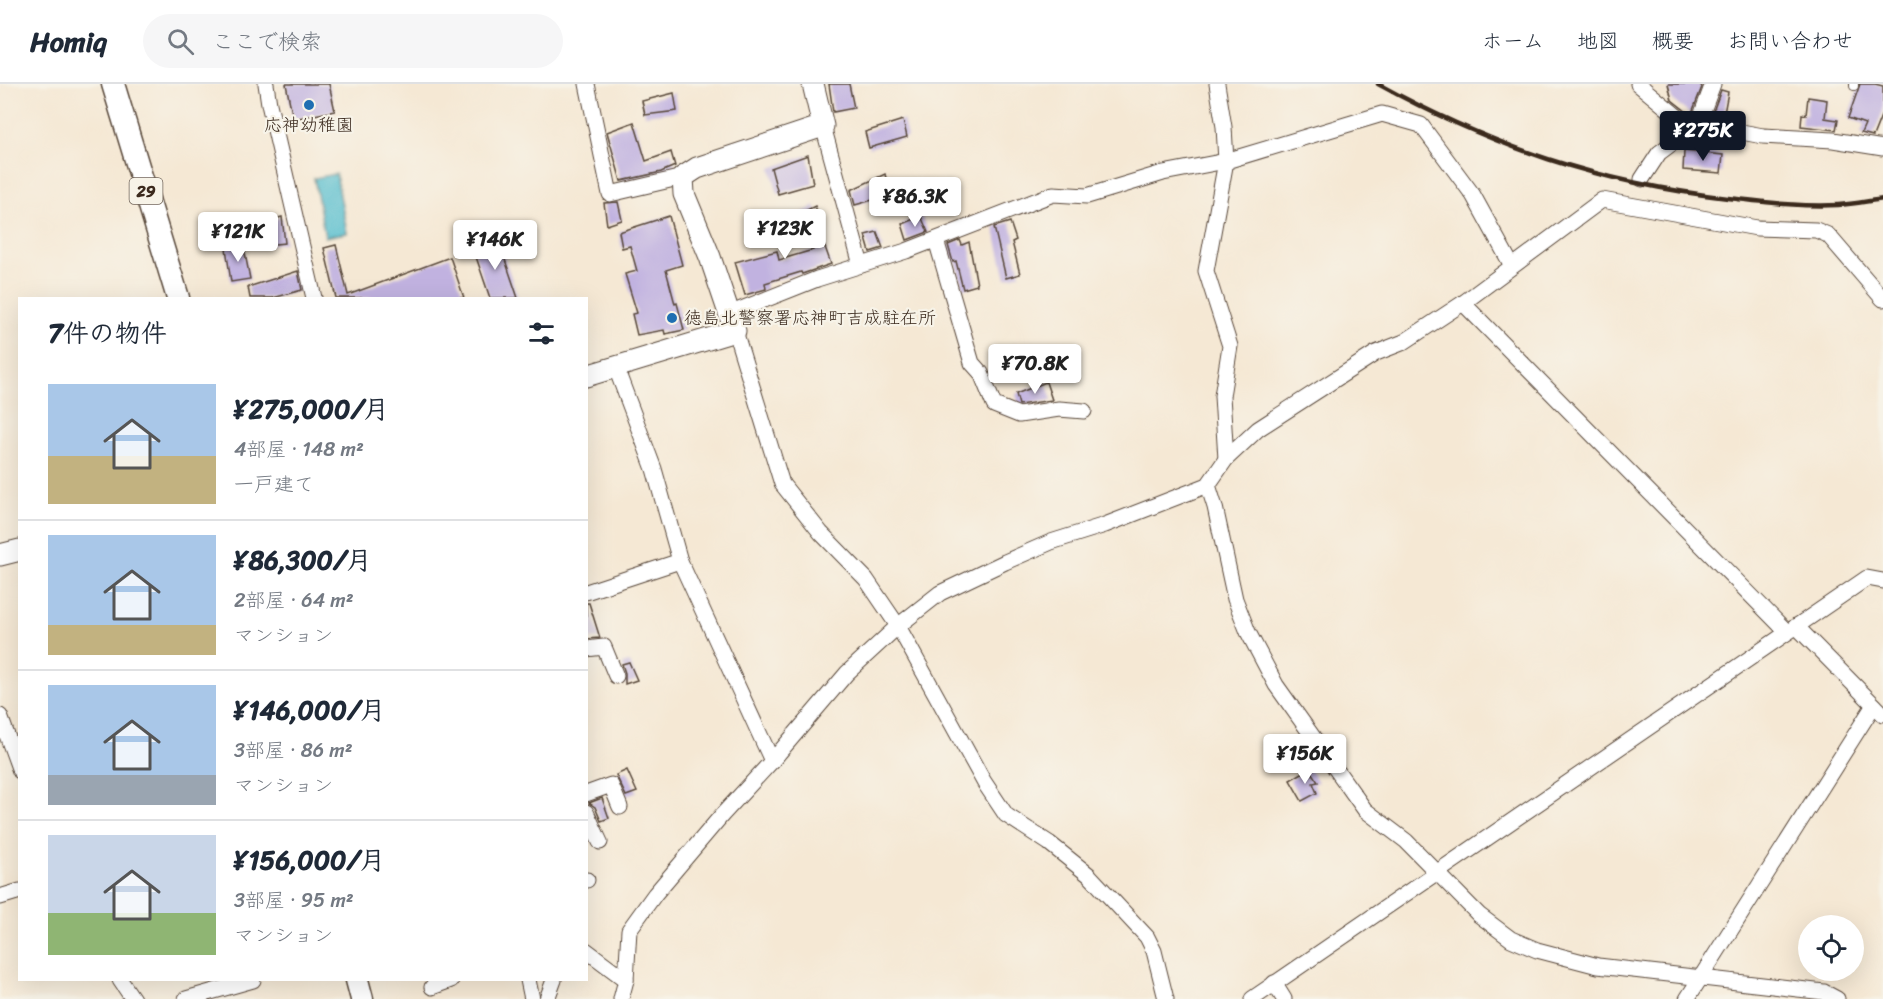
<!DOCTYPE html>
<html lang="ja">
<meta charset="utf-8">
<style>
:root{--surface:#fff;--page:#f6f6f7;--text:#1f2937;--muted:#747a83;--line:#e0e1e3;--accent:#111827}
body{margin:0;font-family:Sriracha,"Klee One",sans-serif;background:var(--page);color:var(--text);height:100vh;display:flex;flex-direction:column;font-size:22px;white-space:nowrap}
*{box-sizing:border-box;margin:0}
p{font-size:20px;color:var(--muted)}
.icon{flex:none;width:33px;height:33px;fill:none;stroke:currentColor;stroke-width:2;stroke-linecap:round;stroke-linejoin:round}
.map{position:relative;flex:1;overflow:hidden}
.side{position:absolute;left:18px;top:213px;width:570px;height:684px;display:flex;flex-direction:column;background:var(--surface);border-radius:0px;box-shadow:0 6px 24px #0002}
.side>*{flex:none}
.tools{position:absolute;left:1798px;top:831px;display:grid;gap:12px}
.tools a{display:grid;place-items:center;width:66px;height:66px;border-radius:50%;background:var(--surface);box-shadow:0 6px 24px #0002;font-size:30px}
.price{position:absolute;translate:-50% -51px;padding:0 14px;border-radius:6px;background:#fff;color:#222;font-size:20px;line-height:39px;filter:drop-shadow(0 2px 3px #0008)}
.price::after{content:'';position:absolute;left:50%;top:36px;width:18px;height:14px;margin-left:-9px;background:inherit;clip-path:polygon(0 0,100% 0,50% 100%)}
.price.active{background:var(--accent);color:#fff}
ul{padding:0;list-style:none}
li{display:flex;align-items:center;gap:18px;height:150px;padding:0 30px}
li+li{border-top:2px solid var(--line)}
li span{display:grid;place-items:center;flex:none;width:168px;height:120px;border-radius:0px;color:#555}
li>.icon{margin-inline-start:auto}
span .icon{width:72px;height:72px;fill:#fffc;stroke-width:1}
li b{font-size:26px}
h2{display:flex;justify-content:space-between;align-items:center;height:72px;padding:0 30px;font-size:26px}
header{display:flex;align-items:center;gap:36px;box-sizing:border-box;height:84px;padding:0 30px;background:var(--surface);border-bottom:2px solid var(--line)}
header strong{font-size:28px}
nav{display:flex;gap:33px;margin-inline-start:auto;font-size:21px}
.search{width:420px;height:54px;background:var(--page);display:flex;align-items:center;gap:15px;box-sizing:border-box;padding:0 21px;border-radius:33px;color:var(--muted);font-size:22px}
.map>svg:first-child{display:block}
</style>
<header>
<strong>Homiq</strong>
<div class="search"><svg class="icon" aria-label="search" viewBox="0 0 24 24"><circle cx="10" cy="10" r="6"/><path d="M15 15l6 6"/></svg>ここで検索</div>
<nav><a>ホーム</a><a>地図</a><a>概要</a><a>お問い合わせ</a></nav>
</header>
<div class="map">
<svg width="1883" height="915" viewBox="0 0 1883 915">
<rect width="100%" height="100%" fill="#f7f3e8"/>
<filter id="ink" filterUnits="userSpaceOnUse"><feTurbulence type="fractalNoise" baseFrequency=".0167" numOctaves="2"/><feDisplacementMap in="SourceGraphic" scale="12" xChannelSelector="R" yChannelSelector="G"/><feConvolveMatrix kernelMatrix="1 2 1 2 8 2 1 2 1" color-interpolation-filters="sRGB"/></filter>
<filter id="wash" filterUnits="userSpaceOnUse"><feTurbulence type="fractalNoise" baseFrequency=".008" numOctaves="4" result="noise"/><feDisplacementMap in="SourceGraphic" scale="24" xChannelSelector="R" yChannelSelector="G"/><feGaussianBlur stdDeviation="1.35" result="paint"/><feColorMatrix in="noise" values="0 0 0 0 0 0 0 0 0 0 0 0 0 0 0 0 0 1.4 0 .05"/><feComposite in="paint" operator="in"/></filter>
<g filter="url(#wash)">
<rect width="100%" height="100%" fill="#f5e8d4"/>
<!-- water -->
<polygon fill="#51bccd" stroke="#467376" stroke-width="1.5" points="336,90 347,149 325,153 314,94"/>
<g id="blocks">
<!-- building -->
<g fill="#c1b2e0">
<polygon points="286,0 329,0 335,27 293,35"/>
<polygon points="829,0 849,0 854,24 833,28"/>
<polygon points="1668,0 1700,0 1702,3 1691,31 1672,16"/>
<polygon points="1860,0 1875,0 1883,2 1883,27 1873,52 1861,49 1865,40 1848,34"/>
<polygon points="1721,6 1728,8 1723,35 1711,33"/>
<polygon points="674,9 677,27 645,31 642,17"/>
<polygon points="1808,13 1827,16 1825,34 1838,36 1836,46 1801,42 1802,30 1806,31"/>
<polygon points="903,36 907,53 869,64 865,48"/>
<polygon points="634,38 646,77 671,68 675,82 661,88 621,97 607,48"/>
<polygon points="1684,67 1723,71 1721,89 1683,86"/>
<polygon points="808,71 813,100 778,110 771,84"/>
<polygon points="885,90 890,111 855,121 851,106"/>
<polygon points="618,118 622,136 607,141 604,119"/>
<polygon points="815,122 823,144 819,146 831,180 802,190 801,188 765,199 766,205 745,211 735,178 777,167 779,176 813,166 801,129"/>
<polygon points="669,132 682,181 666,186 675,220 677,219 684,246 665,250 664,246 637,251 632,230 637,229 625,190 637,187 630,162 622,164 619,148"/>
<polygon points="921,132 928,148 907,156 902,140"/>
<polygon points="282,133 285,159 254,162 251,141"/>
<polygon points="1010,138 1016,156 1012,158 1020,190 1006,194 994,143"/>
<polygon points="877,148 883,164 870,168 865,151"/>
<polygon points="498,155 518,214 490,214 473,164"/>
<polygon points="960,156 962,161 969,158 977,201 963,205 956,177 953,178 948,161"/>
<polygon points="243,159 250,195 231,198 226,164"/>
<polygon points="336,161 348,211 450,173 464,214 336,214 324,164"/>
<polygon points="298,187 302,206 273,214 250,214 248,203"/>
<polygon points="1046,298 1052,316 1019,321 1016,310"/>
<polygon points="586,519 589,519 600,554 586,555"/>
<polygon points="629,578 637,596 625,600 625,589 622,580"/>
<polygon points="1309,685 1318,698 1313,699 1317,709 1302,717 1290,696"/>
<polygon points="627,686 637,708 626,712 616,691"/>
<polygon points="602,714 609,734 601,737 595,723 589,719"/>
</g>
</g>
</g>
<g filter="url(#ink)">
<use href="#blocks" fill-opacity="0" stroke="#574639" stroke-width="1.5"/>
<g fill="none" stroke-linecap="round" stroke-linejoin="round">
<!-- lane casing -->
<g stroke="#574639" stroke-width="10">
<polyline id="lane" points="1854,2 1854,0"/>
</g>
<!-- street casing -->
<g stroke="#574639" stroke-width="17">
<g id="street">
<polyline points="266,0 269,20 314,214"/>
<polyline points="587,0 610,110 683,93"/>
<polyline points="1638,0 1691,44"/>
<polyline points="1698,40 1763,52 1833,56 1883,64"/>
<polyline points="823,42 861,181"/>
<polyline points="1642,95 1659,69 1698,40 1713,0"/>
<polyline points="936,156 972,279 981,289 994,321 1019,331 1059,325 1084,327"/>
<polyline points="1463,219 1787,548"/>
<polyline points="729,230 817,195 906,167 1053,110 1087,112 1163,89 1226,77 1224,43 1217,0"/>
<polyline points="735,247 782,400 821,449 866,495 898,542 984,698 1006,731 1049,759 1089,791 1147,853 1154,867 1166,915"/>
<polyline points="616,284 654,385 680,477 772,677"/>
<polyline points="1226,375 1222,312 1230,262 1206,187 1226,77 1382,30 1421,41 1473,111 1512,182"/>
<polyline points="1208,401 1215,423 1235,515 1248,548 1276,601 1365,726 1406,757 1479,831 1511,855 1537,866 1598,882 1824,908 1837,915"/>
<polyline points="586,508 680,477"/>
<polyline points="1796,542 1883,630"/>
<polyline points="586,565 604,563 616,592"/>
<polyline points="0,632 20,687"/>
<polyline points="586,710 611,701 620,723"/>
<polyline points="586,728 600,758"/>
<polyline points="586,796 587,796"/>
<polyline points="0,813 20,807"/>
<polyline points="586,866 626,896"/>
<polyline points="120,896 133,915"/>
<polyline points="528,896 532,915"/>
<polyline points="1274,899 1284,915"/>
<polyline points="432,903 451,896"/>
<polyline points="186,915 253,896"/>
<polyline points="547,915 554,896"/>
<polyline points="621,915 626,896 629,846 655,810 722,731 772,677 847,589 898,542 940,509 1005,478 1051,458 1105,441 1208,401 1226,375 1258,345 1376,269 1404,258 1463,219 1602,116 1757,144 1816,146 1828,151 1883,215"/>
<polyline points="1252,915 1867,494 1883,497"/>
<polyline points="1687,915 1874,621"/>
</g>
</g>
<!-- secondary casing -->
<g stroke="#574639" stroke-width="23">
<g id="secondary">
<polyline points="586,292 735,247 710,173 684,110 683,93 697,84 823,42 813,0"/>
<polyline points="0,471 20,466"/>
</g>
</g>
<!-- primary casing -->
<g stroke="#574639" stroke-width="25">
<g id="primary">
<polyline points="113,0 178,214"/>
<polyline points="357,896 362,915"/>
</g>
</g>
<!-- lane -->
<use href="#lane" stroke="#fff" stroke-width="8"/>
<!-- street -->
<use href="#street" stroke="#fff" stroke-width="15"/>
<!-- secondary -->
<use href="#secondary" stroke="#fff" stroke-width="21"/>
<!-- primary -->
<use href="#primary" stroke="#fff" stroke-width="22"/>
<!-- rail -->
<path stroke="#3b2a1e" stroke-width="4.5" d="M1378 0C1493 63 1599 99 1728 114 1764 118 1802 123 1838 121 1853 120 1868 117 1883 115"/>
</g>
</g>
<!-- markers -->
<g fill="#1f6fb2" stroke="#f7f3e8" stroke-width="2">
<circle cx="309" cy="21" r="6"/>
<circle cx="672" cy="234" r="6"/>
</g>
<g text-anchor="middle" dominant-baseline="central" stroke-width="4.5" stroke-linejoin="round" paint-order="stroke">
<!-- shield labels -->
<rect fill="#f7f3e8" stroke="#73665b" stroke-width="1.5" x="129.5" y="94" width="33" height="26" rx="4.5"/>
<g font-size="16" font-weight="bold" fill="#3b2a1e">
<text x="146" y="107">29</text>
</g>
<!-- poi labels -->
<g font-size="18" fill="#3b2a1e" stroke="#f7f3e8">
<text x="309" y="41">応神幼稚園</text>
<text x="684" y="234" text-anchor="start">徳島北警察署応神町吉成駐在所</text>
</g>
</g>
</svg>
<div class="tools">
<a><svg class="icon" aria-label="locate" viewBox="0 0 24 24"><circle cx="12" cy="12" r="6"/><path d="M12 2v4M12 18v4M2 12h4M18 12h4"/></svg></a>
</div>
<b class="price active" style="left:1703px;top:78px">¥275K</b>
<b class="price" style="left:915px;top:144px">¥86.3K</b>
<b class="price" style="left:785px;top:176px">¥123K</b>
<b class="price" style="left:238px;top:179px">¥121K</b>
<b class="price" style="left:495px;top:187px">¥146K</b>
<b class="price" style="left:1035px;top:311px">¥70.8K</b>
<b class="price" style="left:1305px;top:701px">¥156K</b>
<section class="side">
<h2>7件の物件<svg class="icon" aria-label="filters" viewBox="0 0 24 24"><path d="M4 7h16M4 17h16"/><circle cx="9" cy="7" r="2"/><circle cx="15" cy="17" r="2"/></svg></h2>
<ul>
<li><span style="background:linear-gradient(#a9c7e8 60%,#c2b280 0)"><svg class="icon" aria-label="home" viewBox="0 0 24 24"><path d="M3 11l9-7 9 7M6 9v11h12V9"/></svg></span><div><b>¥275,000/月</b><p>4部屋 · 148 m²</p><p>一戸建て</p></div></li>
<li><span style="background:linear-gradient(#a9c7e8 75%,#c2b280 0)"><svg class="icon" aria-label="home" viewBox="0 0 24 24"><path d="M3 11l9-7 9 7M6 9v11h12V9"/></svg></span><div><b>¥86,300/月</b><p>2部屋 · 64 m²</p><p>マンション</p></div></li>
<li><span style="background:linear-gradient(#a9c7e8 75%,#9aa5b1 0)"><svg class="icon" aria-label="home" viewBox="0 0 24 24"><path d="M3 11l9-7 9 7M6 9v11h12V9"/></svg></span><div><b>¥146,000/月</b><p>3部屋 · 86 m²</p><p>マンション</p></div></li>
<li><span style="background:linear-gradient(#c9d6e8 65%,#8fb573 0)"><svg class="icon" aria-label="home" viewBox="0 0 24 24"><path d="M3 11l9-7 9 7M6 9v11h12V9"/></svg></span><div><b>¥156,000/月</b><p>3部屋 · 95 m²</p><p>マンション</p></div></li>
</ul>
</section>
</div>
